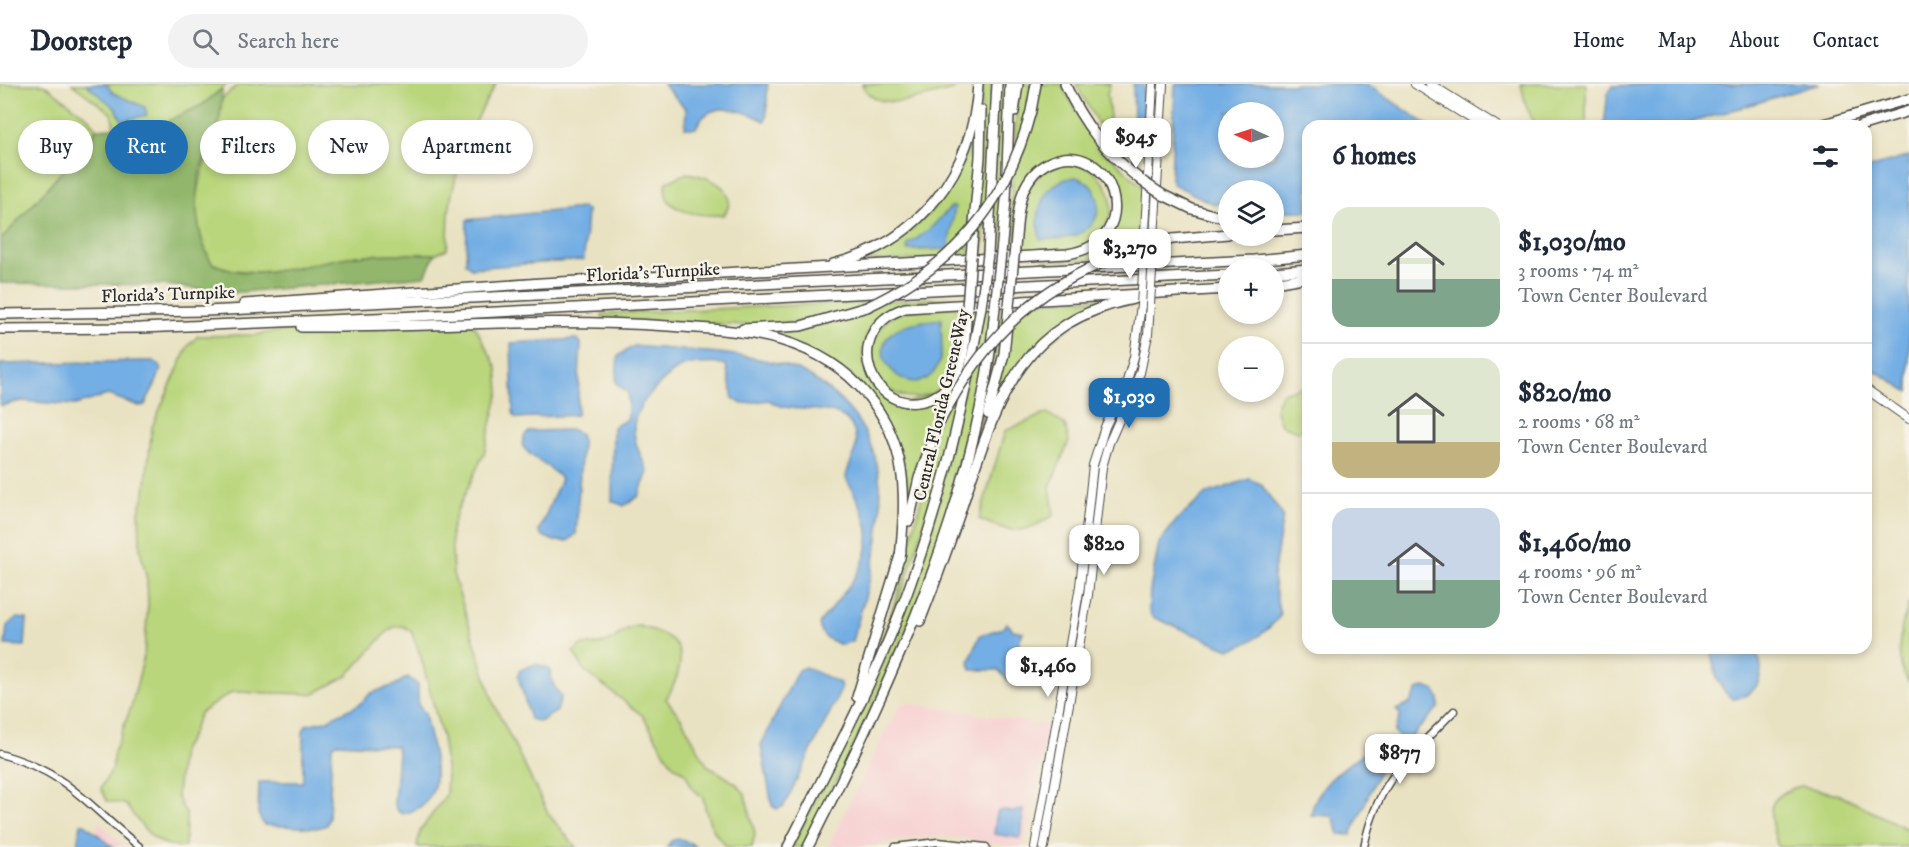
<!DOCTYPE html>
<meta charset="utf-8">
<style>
:root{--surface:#fff;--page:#f2f2f3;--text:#1f2937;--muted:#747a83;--line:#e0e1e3;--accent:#1f6fb2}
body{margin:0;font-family:"IM FELL DW Pica",serif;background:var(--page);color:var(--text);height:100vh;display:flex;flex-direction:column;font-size:22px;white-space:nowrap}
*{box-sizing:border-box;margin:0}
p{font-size:20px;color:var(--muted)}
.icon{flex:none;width:33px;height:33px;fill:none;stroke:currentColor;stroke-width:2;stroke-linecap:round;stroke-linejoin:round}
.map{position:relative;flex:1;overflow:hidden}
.details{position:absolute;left:1302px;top:36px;width:570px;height:534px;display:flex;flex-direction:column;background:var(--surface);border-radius:18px;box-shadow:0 3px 9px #0003}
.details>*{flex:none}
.guide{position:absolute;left:18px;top:36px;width:570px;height:54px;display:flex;gap:12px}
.needle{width:39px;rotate:273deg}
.buttons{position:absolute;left:1218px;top:18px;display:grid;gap:12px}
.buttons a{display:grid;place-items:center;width:66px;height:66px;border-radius:50%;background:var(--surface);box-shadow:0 3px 9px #0003;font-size:30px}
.price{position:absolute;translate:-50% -51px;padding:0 14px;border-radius:12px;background:#fff;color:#222;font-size:20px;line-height:39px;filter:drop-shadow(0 2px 3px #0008)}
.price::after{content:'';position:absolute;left:50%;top:36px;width:18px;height:14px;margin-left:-9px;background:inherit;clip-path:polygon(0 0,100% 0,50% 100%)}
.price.selected{background:var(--accent);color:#fff}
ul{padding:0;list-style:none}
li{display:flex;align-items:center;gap:18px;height:150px;padding:0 30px}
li+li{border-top:2px solid var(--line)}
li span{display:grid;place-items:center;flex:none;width:168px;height:120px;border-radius:18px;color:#555}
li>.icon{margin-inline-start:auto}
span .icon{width:72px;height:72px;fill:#fffc;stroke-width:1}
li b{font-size:26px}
h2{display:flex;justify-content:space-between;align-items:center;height:72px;padding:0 30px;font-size:26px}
.chip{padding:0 21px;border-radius:27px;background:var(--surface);box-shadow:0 3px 9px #0003;font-size:21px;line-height:54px}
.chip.selected{background:var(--accent);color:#fff}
header{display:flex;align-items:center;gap:36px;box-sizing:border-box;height:84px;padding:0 30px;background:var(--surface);border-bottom:2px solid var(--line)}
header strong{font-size:28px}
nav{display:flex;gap:33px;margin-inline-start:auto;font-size:21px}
.search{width:420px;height:54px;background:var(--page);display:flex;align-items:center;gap:15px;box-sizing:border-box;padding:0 21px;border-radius:33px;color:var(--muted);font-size:22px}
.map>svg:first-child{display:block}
</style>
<header>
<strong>Doorstep</strong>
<div class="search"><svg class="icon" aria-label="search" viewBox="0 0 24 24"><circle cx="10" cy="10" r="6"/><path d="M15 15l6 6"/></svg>Search here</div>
<nav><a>Home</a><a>Map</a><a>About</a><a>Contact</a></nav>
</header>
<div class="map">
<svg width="1909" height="763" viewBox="0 0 1909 763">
<rect width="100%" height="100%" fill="#f7f3e8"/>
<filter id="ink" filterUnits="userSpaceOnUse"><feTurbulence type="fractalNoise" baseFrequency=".0167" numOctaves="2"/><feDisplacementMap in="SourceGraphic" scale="12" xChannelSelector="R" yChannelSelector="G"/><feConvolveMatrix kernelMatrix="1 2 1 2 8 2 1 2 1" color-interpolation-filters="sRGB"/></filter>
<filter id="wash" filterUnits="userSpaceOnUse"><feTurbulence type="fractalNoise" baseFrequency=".008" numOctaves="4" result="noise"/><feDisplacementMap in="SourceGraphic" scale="24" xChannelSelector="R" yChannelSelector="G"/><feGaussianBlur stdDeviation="1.35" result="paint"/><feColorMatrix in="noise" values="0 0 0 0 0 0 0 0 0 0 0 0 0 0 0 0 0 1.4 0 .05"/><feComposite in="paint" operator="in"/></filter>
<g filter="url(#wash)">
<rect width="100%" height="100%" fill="#e9e2c2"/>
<!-- built -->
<g fill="#f7cfd1">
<polygon points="903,618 1049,642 1025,761 1017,763 944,752 914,754 863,763 828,763 883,651"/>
<polygon points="98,737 120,759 126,763 94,763"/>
</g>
<!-- green -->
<g fill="#b9d67c" stroke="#728054" stroke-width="1.5" fill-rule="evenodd">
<polygon points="0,0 44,0 91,36 96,45 91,55 0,157"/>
<polygon points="72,0 227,0 202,21 170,36 159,51 114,44 112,30"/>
<path d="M239 0H496C473 37 455 84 449 127 448 140 449 152 447 165L435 170C410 170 383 169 357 172 310 177 257 200 212 179 176 118 214 75 222 15Z"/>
<path d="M862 0H957L953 6C928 11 875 33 862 0Z"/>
<polygon points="983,0 992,0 983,168 974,168"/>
<polygon points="1000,0 1010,0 1000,167 991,167"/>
<path d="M1018 0H1031L1027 26 1039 0H1061L1097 60 1143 103 1139 173 1044 178V175C1056 174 1070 174 1081 170 1116 159 1127 123 1109 93L1070 72 1029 91 1011 171 1008 172Z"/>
<polygon points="1076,0 1110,0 1107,10 1110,33 1103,42 1098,40"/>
<polygon points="1521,0 1586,0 1586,42 1536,42 1526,22"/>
<path d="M977 37 968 174 850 178C864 172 879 167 892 159 937 132 965 87 977 37ZM951 123 948 165 907 166 908 161 929 146Z"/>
<path d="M1072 78C1102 85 1122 114 1105 143 1103 147 1101 152 1097 155 1075 172 1043 169 1017 171 1022 125 1017 87 1072 78ZM1041 124 1075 152 1048 155 1039 151Z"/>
<path d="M687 89C708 92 742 105 724 131 705 132 656 130 667 98Z"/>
<polygon points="1124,213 1095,224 1018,281 996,317 1012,219"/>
<path d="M951 214V217C935 221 890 228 879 235 860 248 859 283 872 299 879 308 894 314 903 320L950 305 969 227 976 226C954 352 919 472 870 590L897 512 933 367 909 421 902 371 852 291 765 249 794 248 868 227 789 239 747 241 602 234V230Z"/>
<polygon points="1002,221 1007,221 993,299 965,400 987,307"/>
<path d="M964 222C962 242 964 267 955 285 929 339 853 308 875 254 880 243 888 233 900 229 919 223 944 224 964 222ZM941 235C941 259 945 283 921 296Z"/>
<path d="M993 225C977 320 958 417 922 507 887 596 846 678 803 763H792L876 598 916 493 984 226Z"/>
<path d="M446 234 470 239 475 242 497 284 499 308 484 369 457 427 451 446 453 490 494 620 549 731 576 763H417L420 747 446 711 447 691 442 653 421 573 411 547 403 542 394 543 386 549 347 592 313 610 232 608 200 629 191 652 182 666 180 680 177 713 186 730 185 763C152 763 144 744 125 720L107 717 101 704 113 683V672L132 620 144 572 148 520 147 496 140 465 139 427 145 409 152 343 188 262 198 252 256 251 297 244 376 245Z"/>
<polygon points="1308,301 1308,345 1297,347 1281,341 1275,324 1282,309"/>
<path d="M1047 329 1065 341 1069 357 1050 403 1054 431C1023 451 1012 450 979 435L1005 347Z"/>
<path d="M1909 518V598C1892 576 1901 543 1909 518Z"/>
<path d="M639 542C648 545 658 547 666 552 691 565 677 597 666 615L681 634 707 681 737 700 745 710 755 750 752 763H727C710 745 708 737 703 714L692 704 686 690 671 679 643 632 585 587 573 568 581 561C590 560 602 562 610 557 621 551 624 543 639 542Z"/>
<path d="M1801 702 1837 710 1909 746V763H1778C1769 730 1762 712 1801 702Z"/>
</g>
<!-- forest -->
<path fill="#92b76c" stroke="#5e714c" stroke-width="1.5" d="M222 5C222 17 221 30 218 42 215 57 205 70 201 85 193 115 196 152 212 179 257 201 310 177 357 172 383 169 410 170 435 170L425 192 229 209 167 201 0 199V157L91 55 96 45 114 44 159 51 170 36 202 21Z"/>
<!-- water -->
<g fill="#73aee4" stroke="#4f6c88" stroke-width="1.5" fill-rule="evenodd">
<polygon points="86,0 106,0 113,9 145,23 147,31 122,37 116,25"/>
<path d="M663 0H768C765 13 770 25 765 37 743 26 709 14 696 44H685L686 25Z"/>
<polygon points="1133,0 1144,0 1142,48 1137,47 1134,43"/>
<path d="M1175 0H1367L1429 42H1308V127H1274V106H1228V122L1211 119 1173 100 1171 95ZM1228 28H1274V74H1228Z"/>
<polygon points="1665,0 1820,0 1679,42 1604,42 1608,8 1612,2"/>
<polygon points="1909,72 1909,308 1866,281 1866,85"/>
<path d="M1075 93C1099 98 1107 130 1087 145 1074 155 1056 156 1040 155 1034 125 1043 98 1075 93Z"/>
<polygon points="951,123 955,123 948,165 907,166 908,161 929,146"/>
<polygon points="582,124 587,126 584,176 471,184 466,179 467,136"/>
<path d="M941 235C941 249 944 268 938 281 916 328 850 263 904 242 916 237 929 237 941 235Z"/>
<polygon points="577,255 581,259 577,331 516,334 513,329 511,259"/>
<path d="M634 262C683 267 736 267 783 281 805 287 821 299 837 313 909 377 876 478 852 557L842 561C830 556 821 554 819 540 841 510 878 478 866 437 862 422 853 408 846 394 847 382 857 370 856 358 853 309 792 336 769 316L742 320 733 314 726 281C721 278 686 280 681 283 664 294 633 322 634 344 634 360 642 374 648 388L638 413 624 422 612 417 613 343 628 335V309L616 299 618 272Z"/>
<path d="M142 277H154L161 283C159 298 150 307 145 321L139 322 108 311 75 321 21 317 0 322V280Z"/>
<path d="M573 346 580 351 582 357 576 450 568 457H554L541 451 539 447 561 395C552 382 526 372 522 360L525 351 530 347Z"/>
<path d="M1249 395 1261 400 1283 432 1273 493 1280 532C1269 546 1247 563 1229 565L1152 533 1149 526 1150 506 1159 459 1176 437 1206 410Z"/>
<polygon points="17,534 27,535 25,562 5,561 7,542"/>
<polygon points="1007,539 1013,546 1023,548 1016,565 1018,585 1015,593 1008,596 998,586 971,586 969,578 980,551 1003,544"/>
<path d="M1710 564H1754C1768 587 1760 611 1733 615 1716 605 1714 582 1710 564Z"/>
<polygon points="535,580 549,584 553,600 561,613 557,627 540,638 530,635 518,592 520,586"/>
<polygon points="805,583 840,599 841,606 784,722 777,725 772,722 761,661 798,586"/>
<path d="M408 593 418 601V621L425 629C430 665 455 717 403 730L397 727 394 719 398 668 396 662 336 659 332 663 329 734 327 741 317 744 264 741 258 730 259 698H303V648L306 641 325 637 360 620 371 609 395 601Z"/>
<polygon points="1425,603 1435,607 1439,614 1439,623 1410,654 1403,657 1394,648 1401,631 1396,626 1410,619 1417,606"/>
<path d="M1369 666 1374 667 1384 676 1351 751 1339 750 1333 732 1311 731C1315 702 1346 681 1369 666Z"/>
<polygon points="1001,726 1012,728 1023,726 1022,750 1019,754 994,750 997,728"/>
<polygon points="81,740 85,740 113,763 77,763"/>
<polygon points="678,755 691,759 695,763 667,763 671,757"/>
</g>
</g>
<g filter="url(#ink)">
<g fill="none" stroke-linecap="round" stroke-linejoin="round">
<!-- minor casing -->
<g stroke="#484642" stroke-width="9">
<g id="minor">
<path d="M0 670C70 689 87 722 140 763"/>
<polyline points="895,763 938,758 986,763"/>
<path d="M1364 763C1378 694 1408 675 1454 627"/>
</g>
</g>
<!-- major casing -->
<g stroke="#484642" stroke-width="10">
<g id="major">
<polyline points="1415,0 1483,42"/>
<polyline points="1430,0 1497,42"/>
<polyline points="1144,166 1153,0"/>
<polyline points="1153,172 1163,0"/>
<polyline points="1866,305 1909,335"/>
<polyline points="1035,763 1080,502 1093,381 1105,343 1127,297 1134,273 1141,221"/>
<polyline points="1044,763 1088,511 1102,383 1109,359 1140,289 1148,251 1150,220"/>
</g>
</g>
<!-- highway casing -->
<g stroke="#484642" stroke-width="12">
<g id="highway">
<path d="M1065 0C1083 40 1107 70 1142 97"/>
<polyline points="1031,27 1036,0"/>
<polyline points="1014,28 1018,0"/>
<polyline points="1817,42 1909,15"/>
<polyline points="1860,42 1909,27"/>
<polyline points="1163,111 1192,125 1228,135"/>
<polyline points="1274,146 1308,144"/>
<polyline points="1173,155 1228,150"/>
<polyline points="1001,169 1006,116 1010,0"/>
<polyline points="988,170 997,0"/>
<polyline points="971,172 980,73 981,26"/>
<path d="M833 180C919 159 974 87 978 0"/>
<polyline points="1274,188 1308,185"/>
<polyline points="1274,199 1308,193"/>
<path d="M244 220 542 199 1067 170C1150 157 1111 51 1050 78 1037 84 1028 95 1023 108 1017 125 1017 146 1015 163"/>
<path d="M967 223C965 244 966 268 958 288 953 299 944 308 932 314 873 339 836 247 905 224L1228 205"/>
<polyline points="0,230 206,227 1254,176 1308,171"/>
<path d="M301 243C424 244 546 233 668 242 705 245 745 246 780 256 814 266 845 284 867 311 909 361 906 413 900 474"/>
<polyline points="0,245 141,244 396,233 1228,191"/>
<polyline points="743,245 801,242 867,223"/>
<polyline points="988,330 1004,270 1009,222"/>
<polyline points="909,437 919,394 938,341"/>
<path d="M920 537C937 494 953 451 967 407 999 312 1022 238 1133 215"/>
<polyline points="857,613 901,468"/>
<path d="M788 763C825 689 865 615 896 538 937 436 962 331 981 223"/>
<path d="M808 763C892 597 980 411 995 223"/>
</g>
</g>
<!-- minor -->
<use href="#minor" stroke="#fff" stroke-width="6"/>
<!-- major -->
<use href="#major" stroke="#fff" stroke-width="8"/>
<!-- highway -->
<use href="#highway" stroke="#fff" stroke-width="9"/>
<!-- major-bridge casing -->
<g stroke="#484642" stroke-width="10" stroke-linecap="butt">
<g id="major-bridge">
<polyline points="1150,220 1153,172"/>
<polyline points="1141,221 1144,172"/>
</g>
</g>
<!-- highway-bridge casing -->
<g stroke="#484642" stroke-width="12" stroke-linecap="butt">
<g id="highway-bridge">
<polyline points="1142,97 1163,111"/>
<polyline points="1009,222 1015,163"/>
<path d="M867 223C953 183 1007 120 1031 27"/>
<polyline points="967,223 971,172"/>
<polyline points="981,223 988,170"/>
<polyline points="995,223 1001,169"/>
<path d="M938 341C991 236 1059 184 1173 155"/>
</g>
</g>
<!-- major-bridge -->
<use href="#major-bridge" stroke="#fff" stroke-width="8"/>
<!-- highway-bridge -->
<use href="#highway-bridge" stroke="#fff" stroke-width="9"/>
</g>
</g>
<g text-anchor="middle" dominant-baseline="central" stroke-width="5" stroke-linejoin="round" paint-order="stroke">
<!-- street labels -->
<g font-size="18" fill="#2b2b2b" stroke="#f7f3e8">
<text transform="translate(653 189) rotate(-3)">Florida's Turnpike</text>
<text transform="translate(168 211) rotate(-2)">Florida's Turnpike</text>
<text transform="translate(942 321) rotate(-77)">Central Florida GreeneWay</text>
</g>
</g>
</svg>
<div class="buttons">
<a><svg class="needle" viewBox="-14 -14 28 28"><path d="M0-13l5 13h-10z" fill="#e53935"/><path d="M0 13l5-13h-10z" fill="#747a83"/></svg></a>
<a><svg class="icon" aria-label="layers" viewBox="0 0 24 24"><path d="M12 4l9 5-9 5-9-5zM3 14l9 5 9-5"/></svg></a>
<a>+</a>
<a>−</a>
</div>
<b class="price" style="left:1136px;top:85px">$945</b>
<b class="price" style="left:1130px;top:196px">$3,270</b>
<b class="price selected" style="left:1129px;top:345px">$1,030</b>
<b class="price" style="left:1104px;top:492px">$820</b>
<b class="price" style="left:1048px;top:614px">$1,460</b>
<b class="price" style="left:1400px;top:701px">$877</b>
<div class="guide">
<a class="chip">Buy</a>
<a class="chip selected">Rent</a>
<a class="chip">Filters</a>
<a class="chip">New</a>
<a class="chip">Apartment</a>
</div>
<section class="details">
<h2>6 homes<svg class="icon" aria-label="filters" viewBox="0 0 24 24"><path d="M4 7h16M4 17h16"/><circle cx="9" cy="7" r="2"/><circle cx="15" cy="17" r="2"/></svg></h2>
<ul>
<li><span style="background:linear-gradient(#dfe7d0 60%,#7fa58c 0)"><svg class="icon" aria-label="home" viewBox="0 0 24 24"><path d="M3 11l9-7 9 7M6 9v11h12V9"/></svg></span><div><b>$1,030/mo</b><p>3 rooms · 74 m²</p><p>Town Center Boulevard</p></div></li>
<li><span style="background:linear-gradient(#dfe7d0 70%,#c2b280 0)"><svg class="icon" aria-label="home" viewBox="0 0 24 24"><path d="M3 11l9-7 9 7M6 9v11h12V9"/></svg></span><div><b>$820/mo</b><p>2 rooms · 68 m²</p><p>Town Center Boulevard</p></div></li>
<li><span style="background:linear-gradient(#c9d6e8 60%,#7fa58c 0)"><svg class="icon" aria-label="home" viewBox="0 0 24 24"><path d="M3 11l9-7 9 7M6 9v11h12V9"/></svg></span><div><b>$1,460/mo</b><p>4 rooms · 96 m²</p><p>Town Center Boulevard</p></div></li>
</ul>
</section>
</div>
